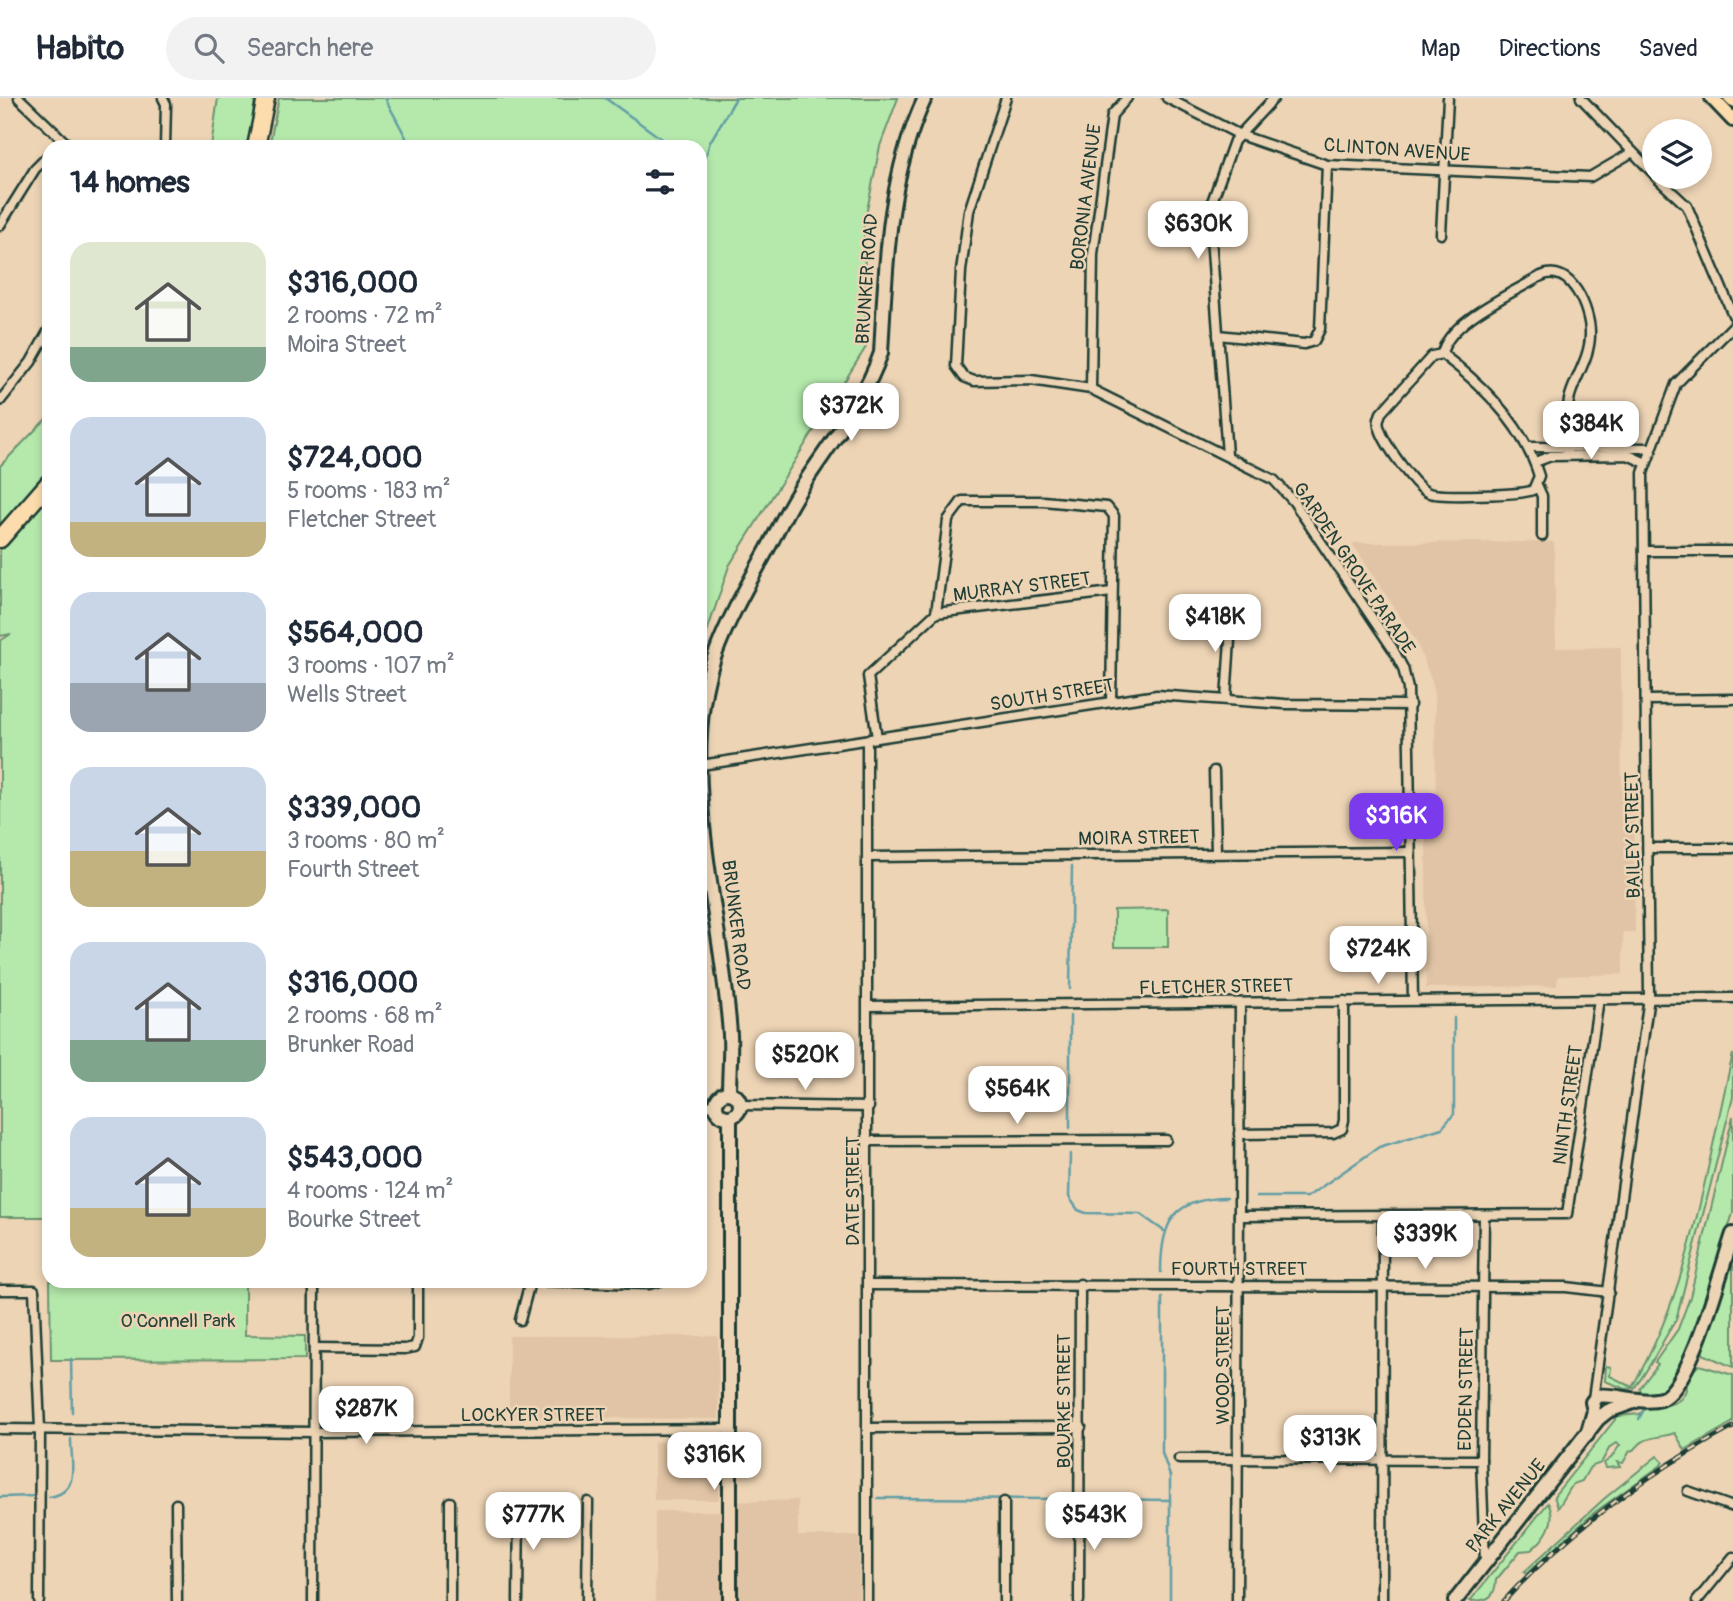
<!DOCTYPE html>
<meta charset="utf-8">
<style>
:root{--surface:#fff;--page:#f2f2f3;--text:#1f2937;--muted:#747a83;--line:#e0e1e3;--accent:#7c3aed}
body{margin:0;font-family:Pangolin,sans-serif;background:var(--page);color:var(--text);height:100vh;display:flex;flex-direction:column;font-size:26px;white-space:nowrap}
*{box-sizing:border-box;margin:0}
p{font-size:23px;color:var(--muted)}
.icon{flex:none;width:38px;height:38px;fill:none;stroke:currentColor;stroke-width:2;stroke-linecap:round;stroke-linejoin:round}
.map{position:relative;flex:1;overflow:hidden}
.side{position:absolute;left:42px;top:42px;width:665px;height:1148px;display:flex;flex-direction:column;background:var(--surface);border-radius:21px;box-shadow:0 4px 10px #0003}
.side>*{flex:none}
.controls{position:absolute;left:1642px;top:21px;display:grid;gap:14px}
.controls a{display:grid;place-items:center;width:70px;height:70px;border-radius:50%;background:var(--surface);box-shadow:0 4px 10px #0003;font-size:35px}
.price{position:absolute;translate:-50% -60px;padding:0 16px;border-radius:14px;background:#fff;color:#222;font-size:23px;line-height:46px;filter:drop-shadow(0 2px 4px #0008)}
.price::after{content:'';position:absolute;left:50%;top:42px;width:21px;height:16px;margin-left:-10px;background:inherit;clip-path:polygon(0 0,100% 0,50% 100%)}
.price.current{background:var(--accent);color:#fff}
ul{padding:0;list-style:none}
li{display:flex;align-items:center;gap:21px;height:175px;padding:0 28px}
li span{display:grid;place-items:center;flex:none;width:196px;height:140px;border-radius:21px;color:#555}
li>.icon{margin-inline-start:auto}
span .icon{width:84px;height:84px;fill:#fffc;stroke-width:1}
li b{font-size:30px}
h2{display:flex;justify-content:space-between;align-items:center;height:84px;padding:0 28px;font-size:30px}
header{display:flex;align-items:center;gap:42px;box-sizing:border-box;height:98px;padding:0 35px;background:var(--surface);border-bottom:2px solid var(--line)}
header strong{font-size:33px}
nav{display:flex;gap:38px;margin-inline-start:auto;font-size:24px}
.search{width:490px;height:63px;background:var(--page);display:flex;align-items:center;gap:18px;box-sizing:border-box;padding:0 24px;border-radius:38px;color:var(--muted);font-size:26px}
.map>svg:first-child{display:block}
</style>
<header>
<strong>Habito</strong>
<div class="search"><svg class="icon" aria-label="search" viewBox="0 0 24 24"><circle cx="10" cy="10" r="6"/><path d="M15 15l6 6"/></svg>Search here</div>
<nav><a>Map</a><a>Directions</a><a>Saved</a></nav>
</header>
<div class="map">
<svg width="1733" height="1503" viewBox="0 0 1733 1503">
<rect width="100%" height="100%" fill="#edd4b5"/>
<filter id="ink" filterUnits="userSpaceOnUse"><feTurbulence type="fractalNoise" baseFrequency=".0143" numOctaves="2"/><feDisplacementMap in="SourceGraphic" scale="14" xChannelSelector="R" yChannelSelector="G"/><feConvolveMatrix kernelMatrix="1 2 1 2 8 2 1 2 1" color-interpolation-filters="sRGB"/></filter>
<g filter="url(#ink)">
<!-- built -->
<g fill="#e1c4a5">
<polygon points="1554,444 1556,550 1621,549 1622,702 1633,702 1635,834 1623,834 1623,876 1558,878 1557,888 1426,890 1426,741 1436,740 1435,607 1432,584 1416,543 1352,445"/>
<polygon points="509,1238 718,1238 719,1321 509,1319"/>
<polygon points="670,1343 670,1362 718,1362 719,1402 654,1402 654,1344"/>
<polygon points="798,1402 798,1438 859,1438 859,1503 655,1503 655,1413 722,1413 723,1404"/>
</g>
<!-- green -->
<g fill="#b4e9ab" stroke="#6a9370" stroke-width="2">
<polygon points="218,0 255,0 250,40 255,49 211,49"/>
<polygon points="279,0 898,0 880,48 864,127 866,249 729,468 700,555 700,49 269,49"/>
<polygon points="49,318 49,1119 0,1119 0,543 11,536 0,538 0,368"/>
<polygon points="1168,811 1168,849 1114,849 1114,812"/>
<path d="M1733 956V999L1676 1222C1661 1244 1651 1270 1634 1290L1626 1291 1605 1283 1606 1268 1611 1269 1610 1278 1632 1289C1692 1188 1706 1069 1733 956Z"/>
<polygon points="1733,1018 1733,1115 1692,1244 1675,1282 1662,1294 1630,1296 1641,1293 1640,1290 1658,1266 1655,1264 1678,1231 1690,1199"/>
<polygon points="1733,1147 1733,1269 1703,1256 1702,1248"/>
<polygon points="50,1183 245,1183 245,1237 305,1238 305,1261 51,1262"/>
<path d="M1699 1267 1733 1277V1324L1685 1352 1675 1335C1665 1339 1653 1338 1644 1343 1636 1347 1639 1351 1630 1353L1623 1365 1617 1364 1620 1369 1606 1370 1604 1365 1611 1360 1620 1347 1616 1345 1610 1349 1601 1365 1590 1369 1582 1383 1573 1386 1558 1410 1554 1398 1618 1318 1640 1316 1647 1309C1702 1308 1676 1285 1699 1267Z"/>
<polygon points="1657,1358 1663,1364 1660,1368 1595,1414 1526,1476 1524,1474 1605,1400"/>
<path d="M1548 1405C1558 1423 1545 1441 1531 1452L1520 1453 1496 1482C1495 1499 1489 1503 1470 1503Z"/>
</g>
<g fill="none" stroke-linecap="round" stroke-linejoin="round">
<!-- stream -->
<g stroke="#639ea5" stroke-width="2.5">
<polyline points="385,0 411,49"/>
<polyline points="605,0 673,49"/>
<polyline points="700,77 710,44 736,0"/>
<polyline points="1070,891 1072,768"/>
<polyline points="1070,918 1070,1030"/>
<polyline points="1070,1056 1069,1099 1078,1112 1086,1115 1140,1116 1164,1133"/>
<polyline points="1256,1099 1307,1099 1379,1049 1442,1030 1454,1016 1454,920"/>
<path d="M1161 1174C1161 1124 1173 1100 1227 1100"/>
<polyline points="1162,1200 1162,1355 1170,1378 1170,1503"/>
<polyline points="71,1261 72,1314"/>
<polyline points="1639,1321 1644,1311"/>
<polyline points="0,1399 34,1398"/>
<path d="M49 1399C81 1394 71 1366 71 1341"/>
<polyline points="878,1400 1075,1401"/>
<polyline points="1088,1401 1170,1402"/>
</g>
<!-- street casing -->
<g stroke="#1f3d34" stroke-width="13">
<g id="street">
<polyline points="19,0 70,49"/>
<polyline points="163,0 166,6 165,49"/>
<polyline points="1006,0 969,113 961,173 956,268 964,279 974,283 1031,282 1091,291 1274,382 1294,404 1393,551 1403,570 1408,591 1413,902"/>
<polyline points="1167,0 1240,37 1327,67 1590,79 1631,55"/>
<polyline points="1581,0 1654,76"/>
<polyline points="1656,79 1687,108 1733,217"/>
<polyline points="0,127 35,71 49,57"/>
<polyline points="1441,136 1448,0"/>
<polyline points="1218,237 1304,246 1314,243 1320,231 1327,67"/>
<path d="M1442 256C1483 287 1524 328 1539 378L1533 392C1523 397 1440 399 1429 395 1416 391 1384 345 1380 331 1377 325 1379 321 1381 315L1432 258Z"/>
<path d="M1442 256C1448 223 1513 195 1541 178 1571 164 1591 213 1590 237 1590 259 1576 278 1570 298 1565 317 1567 338 1567 357"/>
<polyline points="1091,291 1093,156 1112,17 1127,0"/>
<polyline points="0,303 31,264 49,232"/>
<polyline points="1530,349 1652,350"/>
<polyline points="1227,357 1209,112 1234,43 1274,0"/>
<polyline points="1535,364 1551,358 1628,357 1646,365"/>
<polyline points="1537,387 1542,398 1542,438"/>
<polyline points="1644,453 1733,453"/>
<polyline points="936,515 1112,494"/>
<polyline points="1226,601 1232,513"/>
<polyline points="1647,602 1733,601"/>
<polyline points="877,640 868,578 936,515 948,422 962,403 1043,403 1107,409 1114,418 1111,604"/>
<polyline points="867,642 867,1503"/>
<polyline points="701,667 1157,597 1285,606 1410,607"/>
<polyline points="1214,673 1216,754"/>
<polyline points="1649,750 1733,750"/>
<polyline points="868,759 1410,754"/>
<polyline points="868,908 1733,900"/>
<polyline points="700,1007 716,1008"/>
<polyline points="740,1007 869,1009"/>
<polyline points="1239,1036 1333,1035 1342,1031 1344,1022 1344,903"/>
<polyline points="869,1043 1166,1042"/>
<polyline points="1239,1118 1567,1116 1599,901"/>
<polyline points="1484,1118 1481,1362 1485,1464"/>
<polyline points="529,1183 649,1186 660,1183"/>
<polyline points="868,1187 1566,1189 1609,1194"/>
<polyline points="0,1192 34,1192 40,1331 39,1503"/>
<polyline points="520,1222 530,1184"/>
<polyline points="314,1250 405,1251 415,1249 418,1240 418,1183"/>
<polyline points="1593,1301 1649,899 1643,375 1676,286 1733,228"/>
<polyline points="867,1330 1081,1329"/>
<polyline points="0,1331 313,1334 731,1331"/>
<polyline points="1179,1361 1481,1362"/>
<polyline points="1688,1393 1733,1409"/>
<polyline points="176,1406 177,1503"/>
<polyline points="313,1503 314,1183"/>
<polyline points="450,1503 450,1404"/>
<polyline points="518,1503 519,1405"/>
<polyline points="587,1503 588,1404"/>
<polyline points="1004,1503 1004,1404"/>
<polyline points="1079,1503 1080,1186"/>
<polyline points="1237,1503 1240,905"/>
<polyline points="1382,1503 1383,1118"/>
<polyline points="1697,1503 1733,1459"/>
</g>
</g>
<!-- secondary casing -->
<g stroke="#1f3d34" stroke-width="18">
<g id="secondary">
<path d="M729 995C729 976 731 956 730 937 723 822 675 667 715 557 728 521 749 485 767 452 779 430 789 407 803 387 831 344 864 304 881 255 886 167 887 81 925 0"/>
<circle cx="728" cy="1007" r="12"/>
<polyline points="730,1019 730,1503"/>
<path d="M1587 1337 1594 1313 1592 1304 1597 1298C1618 1295 1640 1307 1661 1301 1690 1293 1722 1168 1733 1136"/>
<polyline points="1455,1503 1598,1321 1608,1313 1636,1303"/>
</g>
</g>
<!-- primary casing -->
<g stroke="#1f3d34" stroke-width="18">
<g id="primary">
<polyline points="1712,0 1733,22"/>
<polyline points="1730,0 1733,3"/>
</g>
</g>
<!-- highway casing -->
<g stroke="#1f3d34" stroke-width="21">
<g id="highway">
<polyline points="256,49 266,0"/>
<polyline points="0,441 49,385"/>
</g>
</g>
<!-- street -->
<use href="#street" stroke="#edd4b5" stroke-width="8"/>
<!-- secondary -->
<use href="#secondary" stroke="#edd4b5" stroke-width="12"/>
<!-- primary -->
<use href="#primary" stroke="#fcdcac" stroke-width="12"/>
<!-- highway -->
<use href="#highway" stroke="#fcdcac" stroke-width="16"/>
<!-- rail casing -->
<g stroke="#1f3d34" stroke-width="5">
<path id="rail" d="M1504 1503C1569 1432 1649 1374 1733 1329"/>
</g>
<!-- rail -->
<use href="#rail" stroke="#edd4b5" stroke-width="2.5" stroke-dasharray="8" stroke-linecap="butt"/>
</g>
</g>
<g text-anchor="middle" dominant-baseline="central" stroke-width="5" stroke-linejoin="round" paint-order="stroke">
<!-- street labels -->
<g font-size="19" fill="#1f3d34" stroke="#edd4b5">
<text transform="translate(1397 52) rotate(4)">CLINTON AVENUE</text>
<text transform="translate(1086 99) rotate(-83)">BORONIA AVENUE</text>
<text transform="translate(867 181) rotate(-86)">BRUNKER ROAD</text>
<text transform="translate(1354 470) rotate(56)">GARDEN GROVE PARADE</text>
<text transform="translate(1022 489) rotate(-7)">MURRAY STREET</text>
<text transform="translate(1052 597) rotate(-9)">SOUTH STREET</text>
<text transform="translate(1633 737) rotate(-91)">BAILEY STREET</text>
<text transform="translate(1139 740) rotate(-1)">MOIRA STREET</text>
<text transform="translate(736 827) rotate(83)">BRUNKER ROAD</text>
<text transform="translate(1216 889) rotate(-1)">FLETCHER STREET</text>
<text transform="translate(1568 1007) rotate(-82)">NINTH STREET</text>
<text transform="translate(853 1093) rotate(-90)">DATE STREET</text>
<text x="1239" y="1171">FOURTH STREET</text>
<text transform="translate(1223 1267) rotate(-90)">WOOD STREET</text>
<text transform="translate(1466 1291) rotate(-89)">EDDEN STREET</text>
<text transform="translate(1064 1303) rotate(-90)">BOURKE STREET</text>
<text x="533" y="1317">LOCKYER STREET</text>
<text transform="translate(1506 1408) rotate(-51)">PARK AVENUE</text>
</g>
<!-- park labels -->
<g font-size="19" fill="#26463a" stroke="#edd4b5">
<text x="178" y="1223">O'Connell Park</text>
</g>
</g>
</svg>
<div class="controls">
<a><svg class="icon" aria-label="layers" viewBox="0 0 24 24"><path d="M12 4l9 5-9 5-9-5zM3 14l9 5 9-5"/></svg></a>
</div>
<b class="price" style="left:1198px;top:163px">$630K</b>
<b class="price" style="left:851px;top:345px">$372K</b>
<b class="price" style="left:1591px;top:363px">$384K</b>
<b class="price" style="left:1215px;top:556px">$418K</b>
<b class="price current" style="left:1396px;top:755px">$316K</b>
<b class="price" style="left:1378px;top:888px">$724K</b>
<b class="price" style="left:805px;top:994px">$520K</b>
<b class="price" style="left:1017px;top:1028px">$564K</b>
<b class="price" style="left:1425px;top:1173px">$339K</b>
<b class="price" style="left:366px;top:1348px">$287K</b>
<b class="price" style="left:1330px;top:1377px">$313K</b>
<b class="price" style="left:714px;top:1394px">$316K</b>
<b class="price" style="left:533px;top:1454px">$777K</b>
<b class="price" style="left:1094px;top:1454px">$543K</b>
<section class="side">
<h2>14 homes<svg class="icon" aria-label="filters" viewBox="0 0 24 24"><path d="M4 7h16M4 17h16"/><circle cx="9" cy="7" r="2"/><circle cx="15" cy="17" r="2"/></svg></h2>
<ul>
<li><span style="background:linear-gradient(#dfe7d0 75%,#7fa58c 0)"><svg class="icon" aria-label="home" viewBox="0 0 24 24"><path d="M3 11l9-7 9 7M6 9v11h12V9"/></svg></span><div><b>$316,000</b><p>2 rooms · 72 m²</p><p>Moira Street</p></div></li>
<li><span style="background:linear-gradient(#c9d6e8 75%,#c2b280 0)"><svg class="icon" aria-label="home" viewBox="0 0 24 24"><path d="M3 11l9-7 9 7M6 9v11h12V9"/></svg></span><div><b>$724,000</b><p>5 rooms · 183 m²</p><p>Fletcher Street</p></div></li>
<li><span style="background:linear-gradient(#c9d6e8 65%,#9aa5b1 0)"><svg class="icon" aria-label="home" viewBox="0 0 24 24"><path d="M3 11l9-7 9 7M6 9v11h12V9"/></svg></span><div><b>$564,000</b><p>3 rooms · 107 m²</p><p>Wells Street</p></div></li>
<li><span style="background:linear-gradient(#c9d6e8 60%,#c2b280 0)"><svg class="icon" aria-label="home" viewBox="0 0 24 24"><path d="M3 11l9-7 9 7M6 9v11h12V9"/></svg></span><div><b>$339,000</b><p>3 rooms · 80 m²</p><p>Fourth Street</p></div></li>
<li><span style="background:linear-gradient(#c9d6e8 70%,#7fa58c 0)"><svg class="icon" aria-label="home" viewBox="0 0 24 24"><path d="M3 11l9-7 9 7M6 9v11h12V9"/></svg></span><div><b>$316,000</b><p>2 rooms · 68 m²</p><p>Brunker Road</p></div></li>
<li><span style="background:linear-gradient(#c9d6e8 65%,#c2b280 0)"><svg class="icon" aria-label="home" viewBox="0 0 24 24"><path d="M3 11l9-7 9 7M6 9v11h12V9"/></svg></span><div><b>$543,000</b><p>4 rooms · 124 m²</p><p>Bourke Street</p></div></li>
</ul>
</section>
</div>
